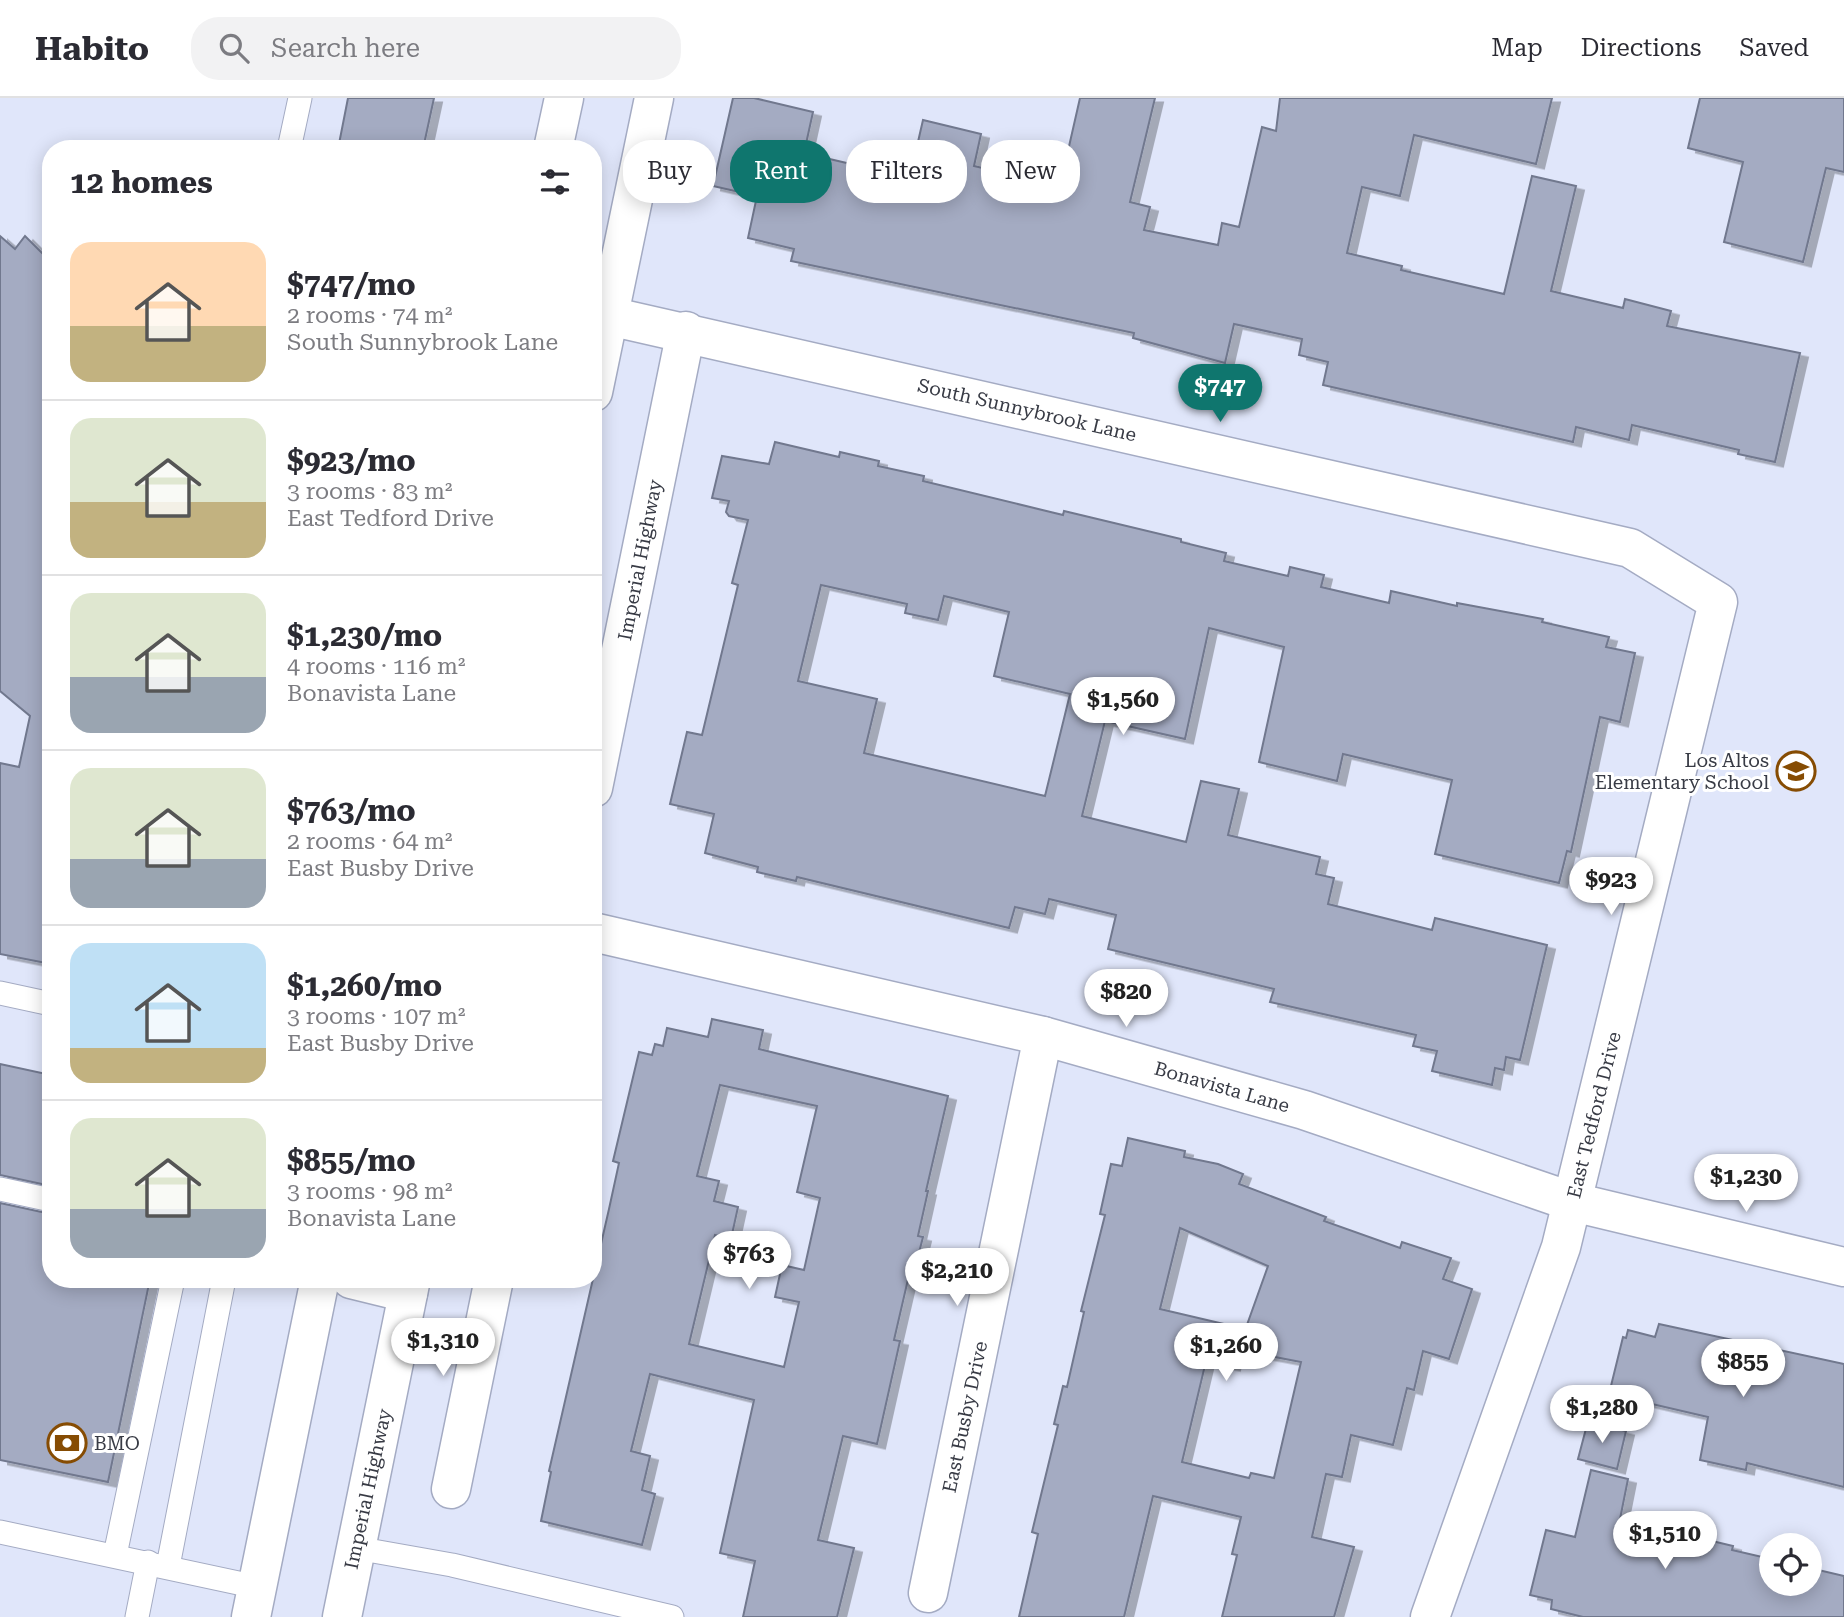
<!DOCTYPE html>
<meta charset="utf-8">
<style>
:root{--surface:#fff;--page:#f2f2f3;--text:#2b2b33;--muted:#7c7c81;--line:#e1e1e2;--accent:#0f766e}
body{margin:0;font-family:"Roboto Serif",serif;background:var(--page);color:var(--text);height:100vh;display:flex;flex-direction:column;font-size:26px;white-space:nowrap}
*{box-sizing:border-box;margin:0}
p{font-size:23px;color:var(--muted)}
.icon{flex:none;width:38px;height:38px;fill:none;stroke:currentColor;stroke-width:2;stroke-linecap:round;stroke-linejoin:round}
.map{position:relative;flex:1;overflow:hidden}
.drawer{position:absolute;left:42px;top:42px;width:560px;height:1148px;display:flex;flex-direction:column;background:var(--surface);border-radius:28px;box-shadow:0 4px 18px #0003}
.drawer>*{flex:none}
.top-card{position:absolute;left:623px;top:42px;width:665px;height:63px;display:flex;gap:14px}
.controls{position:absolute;left:1759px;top:1435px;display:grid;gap:14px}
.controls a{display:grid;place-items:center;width:63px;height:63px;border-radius:50%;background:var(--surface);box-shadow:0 4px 18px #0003;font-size:35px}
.price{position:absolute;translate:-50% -60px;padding:0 16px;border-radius:24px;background:#fff;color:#222;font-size:23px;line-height:46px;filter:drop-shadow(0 2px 4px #0008)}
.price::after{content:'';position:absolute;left:50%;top:42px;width:21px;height:16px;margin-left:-10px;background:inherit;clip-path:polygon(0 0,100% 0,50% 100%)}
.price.selected{background:var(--accent);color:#fff}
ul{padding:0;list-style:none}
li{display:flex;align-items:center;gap:21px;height:175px;padding:0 28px}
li+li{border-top:2px solid var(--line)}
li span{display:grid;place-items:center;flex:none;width:196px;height:140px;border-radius:21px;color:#555}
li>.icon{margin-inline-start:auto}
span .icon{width:84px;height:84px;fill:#fffc;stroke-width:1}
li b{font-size:30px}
h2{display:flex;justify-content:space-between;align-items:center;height:84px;padding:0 28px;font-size:30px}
.tag{padding:0 24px;border-radius:28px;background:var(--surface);box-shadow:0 4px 18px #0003;font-size:24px;line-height:63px}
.tag.selected{background:var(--accent);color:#fff}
header{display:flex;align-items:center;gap:42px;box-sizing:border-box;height:98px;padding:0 35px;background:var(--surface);border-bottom:2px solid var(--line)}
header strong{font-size:33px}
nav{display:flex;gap:38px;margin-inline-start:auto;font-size:24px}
.search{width:490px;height:63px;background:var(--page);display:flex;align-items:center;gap:18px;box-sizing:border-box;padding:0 24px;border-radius:28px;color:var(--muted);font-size:26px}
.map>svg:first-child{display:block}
</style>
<header>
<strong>Habito</strong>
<div class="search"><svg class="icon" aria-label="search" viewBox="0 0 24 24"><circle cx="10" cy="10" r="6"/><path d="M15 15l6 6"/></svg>Search here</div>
<nav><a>Map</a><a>Directions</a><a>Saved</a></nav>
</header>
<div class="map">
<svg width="1844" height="1519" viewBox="0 0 1844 1519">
<defs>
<filter id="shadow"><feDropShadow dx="8" dy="4.5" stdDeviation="0" flood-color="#0004"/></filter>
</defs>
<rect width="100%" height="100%" fill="#e0e6fa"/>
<!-- building -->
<g fill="#a4abc2" stroke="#71788e" stroke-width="2" fill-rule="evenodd" filter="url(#shadow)">
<polygon points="348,0 434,0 423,51 338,51"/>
<polygon points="733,0 754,0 813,14 804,55 868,70 873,46 915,57 923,22 981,36 974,68 1060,88 1080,0 1155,0 1130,104 1150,109 1144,132 1218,147 1222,125 1239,129 1262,29 1276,33 1280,0 1552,0 1536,66 1414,37 1400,98 1362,89 1347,155 1402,168 1401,172 1504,196 1532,78 1576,88 1551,193 1623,210 1625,201 1671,213 1667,228 1800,255 1775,364 1738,356 1739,352 1632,327 1629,342 1576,329 1573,344 1323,287 1328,264 1299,257 1302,241 1234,226 1225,265 1133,240 1134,235 791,163 794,151 748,140 757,98 713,88"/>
<polygon points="1700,0 1844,0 1844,74 1826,70 1803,164 1724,144 1743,64 1688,50"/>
<polygon points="0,138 15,151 25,138 51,164 51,866 0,856 0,665 19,669 30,618 0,593"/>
<path d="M775 344 839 359 840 354 879 363 878 368 924 378 923 383 1063 417 1064 413 1181 441V444L1226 455 1224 463 1288 478 1290 469 1324 477 1321 489 1389 505 1391 493 1457 508V505L1543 521 1542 524 1609 539 1606 549 1635 555 1620 624 1600 619 1571 754 1567 753 1559 785 1435 756 1452 682 1343 656 1337 683 1259 664 1284 549 1209 530 1185 641 1105 623 1082 718 1186 744 1201 683 1239 691 1228 737 1320 759 1316 776 1334 780 1328 806 1432 832 1435 820 1547 847 1520 962 1506 959 1504 972 1495 970 1492 987 1432 973 1437 953 1413 948 1416 937 1270 904 1274 891 1108 851 1116 817 1049 801 1045 816 1015 809 1009 830 797 779 796 783 757 774 758 769 705 755 714 716 670 706 687 634 702 637 738 487 732 485 748 422 729 418 726 414 729 403 712 400 722 358 769 366ZM821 487 907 506 905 515 938 522 944 498 1009 514 994 578 1070 596 1045 698 864 655 877 601 798 583Z"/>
<path d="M712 921 763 932 759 951 948 998 926 1093H928L918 1138 923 1139 913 1178 909 1177 894 1242 900 1243 877 1346 843 1338 818 1442 854 1450 837 1519H743L755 1463 720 1455 754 1302 650 1276 631 1353 650 1358 642 1392 655 1396 642 1447 541 1423 551 1374 549 1373 609 1111 619 1065 613 1063 639 954 652 957 655 946 663 948 667 930 708 939ZM720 987 817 1008 797 1094 820 1100 804 1172 782 1167 775 1199 799 1204 784 1269 689 1246 715 1137 731 1141 738 1109 714 1103 719 1083 697 1078Z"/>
<polygon points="0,966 51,977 51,1088 0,1077"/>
<path d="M1128 1040 1185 1053 1184 1059 1218 1066 1243 1076 1239 1086 1326 1119 1324 1123 1400 1150 1402 1144 1451 1160 1443 1181 1472 1191 1449 1261 1423 1253 1414 1292 1407 1290 1393 1347 1351 1337 1342 1379 1326 1376 1312 1439 1354 1449 1334 1519H1222L1237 1457 1232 1456 1241 1419 1153 1398 1124 1519H1019L1038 1436 1032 1434 1058 1327 1054 1326 1063 1288 1067 1289 1084 1214 1081 1213 1105 1117 1100 1116 1111 1066 1122 1068ZM1180 1130 1268 1168 1238 1252 1301 1264 1274 1380 1251 1375 1249 1380 1182 1364 1206 1263 1232 1268 1241 1230 1160 1211Z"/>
<polygon points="0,1105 51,1116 51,1181 150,1181 108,1384 0,1362"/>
<polygon points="1659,1226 1844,1266 1844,1389 1747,1365 1746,1372 1700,1362 1708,1319 1609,1296 1623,1239 1626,1240 1628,1232 1655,1239"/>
<polygon points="1588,1323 1626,1333 1617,1371 1578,1361"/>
<polygon points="1591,1372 1628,1381 1620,1421 1733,1448 1732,1452 1771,1461 1771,1486 1810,1486 1810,1470 1844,1478 1844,1519 1583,1519 1551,1511 1552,1502 1530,1497 1546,1432 1575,1439"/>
</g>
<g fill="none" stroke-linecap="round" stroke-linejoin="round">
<!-- service casing -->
<g stroke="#a4abc3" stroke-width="25">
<g id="service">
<polyline points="289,51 300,0"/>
<polyline points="0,895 51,906"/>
<polyline points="0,1091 51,1102"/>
<polyline points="0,1434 257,1489"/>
<polyline points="356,1450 452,1467 672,1519"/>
<polyline points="115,1457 173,1181"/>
<polyline points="168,1468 224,1181"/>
<polyline points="137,1519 148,1464"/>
</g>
</g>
<!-- minor casing -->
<g stroke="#a4abc3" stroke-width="41">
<g id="minor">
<polyline points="609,218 1630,450 1718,504 1561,1149 1430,1519"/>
<polyline points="593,690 686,233"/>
<polyline points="593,834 1043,938 1304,1012 1573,1104 1844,1169"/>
<polyline points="451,1391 494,1181"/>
<polyline points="928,1495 1043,938"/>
</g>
</g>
<!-- primary casing -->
<g stroke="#a4abc3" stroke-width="41">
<g id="primary">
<polyline points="553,51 564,0"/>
<polyline points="593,294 654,0"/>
<polyline points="351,1181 408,1195"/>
<polyline points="251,1519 320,1181"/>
<polyline points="342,1519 411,1181"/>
</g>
</g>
<!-- service -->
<use href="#service" stroke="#fff" stroke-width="23"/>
<!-- minor -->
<use href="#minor" stroke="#fff" stroke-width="38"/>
<!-- primary -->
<use href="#primary" stroke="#fff" stroke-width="38"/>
</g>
<!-- icons -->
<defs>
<g id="school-ring" transform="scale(2.0125)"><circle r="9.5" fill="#fff" stroke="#864c03" stroke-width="1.5"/><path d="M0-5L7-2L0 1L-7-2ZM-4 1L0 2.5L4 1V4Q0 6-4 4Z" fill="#864c03"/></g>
<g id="bank-ring" transform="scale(2.0125)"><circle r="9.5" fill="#fff" stroke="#864c03" stroke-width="1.5"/><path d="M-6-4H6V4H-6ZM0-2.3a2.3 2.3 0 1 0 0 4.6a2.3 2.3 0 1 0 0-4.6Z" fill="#864c03"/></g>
</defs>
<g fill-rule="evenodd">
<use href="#school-ring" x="1796" y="673"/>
<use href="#bank-ring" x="67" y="1345"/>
</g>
<g text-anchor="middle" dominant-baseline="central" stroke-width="6" stroke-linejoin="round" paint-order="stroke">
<!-- street labels -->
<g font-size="19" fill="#383b45" stroke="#fff">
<text transform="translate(1027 312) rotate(13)">South Sunnybrook Lane</text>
<text transform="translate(640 462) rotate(-79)">Imperial Highway</text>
<text transform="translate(1222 989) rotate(16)">Bonavista Lane</text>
<text transform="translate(1594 1017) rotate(-76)">East Tedford Drive</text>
<text transform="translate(965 1319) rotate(-78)">East Busby Drive</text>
<text transform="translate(368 1391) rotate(-78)">Imperial Highway</text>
</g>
<!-- poi labels -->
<g font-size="19" fill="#383b45" stroke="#fff" text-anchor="end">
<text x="1769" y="662">Los Altos<tspan x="1769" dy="22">Elementary School</tspan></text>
<text x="94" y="1345" text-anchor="start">BMO</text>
</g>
</g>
</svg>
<div class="controls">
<a><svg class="icon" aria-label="locate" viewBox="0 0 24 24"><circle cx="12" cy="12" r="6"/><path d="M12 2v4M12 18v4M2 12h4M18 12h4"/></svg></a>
</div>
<b class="price selected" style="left:1220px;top:326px">$747</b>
<b class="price" style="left:1123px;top:639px">$1,560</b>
<b class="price" style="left:1611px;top:819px">$923</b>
<b class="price" style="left:1126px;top:931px">$820</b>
<b class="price" style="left:1746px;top:1116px">$1,230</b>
<b class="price" style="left:749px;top:1193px">$763</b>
<b class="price" style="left:957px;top:1210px">$2,210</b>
<b class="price" style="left:443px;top:1280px">$1,310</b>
<b class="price" style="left:1226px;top:1285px">$1,260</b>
<b class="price" style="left:1743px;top:1301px">$855</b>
<b class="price" style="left:1602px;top:1347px">$1,280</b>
<b class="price" style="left:1665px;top:1473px">$1,510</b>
<div class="top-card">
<a class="tag">Buy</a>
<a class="tag selected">Rent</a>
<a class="tag">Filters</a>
<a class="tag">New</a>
</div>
<section class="drawer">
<h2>12 homes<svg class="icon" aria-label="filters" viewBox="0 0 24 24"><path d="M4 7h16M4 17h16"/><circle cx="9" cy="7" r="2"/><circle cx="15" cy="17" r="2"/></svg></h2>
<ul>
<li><span style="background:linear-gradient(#ffd9b3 60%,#c2b280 0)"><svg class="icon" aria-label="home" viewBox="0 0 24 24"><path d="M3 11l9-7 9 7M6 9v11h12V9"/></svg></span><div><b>$747/mo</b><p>2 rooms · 74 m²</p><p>South Sunnybrook Lane</p></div></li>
<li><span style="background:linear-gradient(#dfe7d0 60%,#c2b280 0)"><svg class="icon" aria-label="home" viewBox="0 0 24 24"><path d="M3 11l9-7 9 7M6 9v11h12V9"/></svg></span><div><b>$923/mo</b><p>3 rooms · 83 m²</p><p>East Tedford Drive</p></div></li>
<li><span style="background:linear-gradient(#dfe7d0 60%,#9aa5b1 0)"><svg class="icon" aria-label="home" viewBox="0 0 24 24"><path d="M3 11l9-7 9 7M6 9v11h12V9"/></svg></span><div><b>$1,230/mo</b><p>4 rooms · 116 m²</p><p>Bonavista Lane</p></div></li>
<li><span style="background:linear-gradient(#dfe7d0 65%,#9aa5b1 0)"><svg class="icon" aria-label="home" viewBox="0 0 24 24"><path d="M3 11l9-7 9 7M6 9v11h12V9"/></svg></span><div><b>$763/mo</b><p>2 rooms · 64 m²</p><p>East Busby Drive</p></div></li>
<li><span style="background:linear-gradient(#bfe0f5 75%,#c2b280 0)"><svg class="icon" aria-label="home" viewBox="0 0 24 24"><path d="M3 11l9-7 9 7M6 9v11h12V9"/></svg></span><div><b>$1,260/mo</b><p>3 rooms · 107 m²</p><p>East Busby Drive</p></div></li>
<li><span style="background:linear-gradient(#dfe7d0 65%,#9aa5b1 0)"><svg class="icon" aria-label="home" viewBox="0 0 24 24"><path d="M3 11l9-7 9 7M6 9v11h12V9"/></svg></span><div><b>$855/mo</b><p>3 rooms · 98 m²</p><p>Bonavista Lane</p></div></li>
</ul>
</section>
</div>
